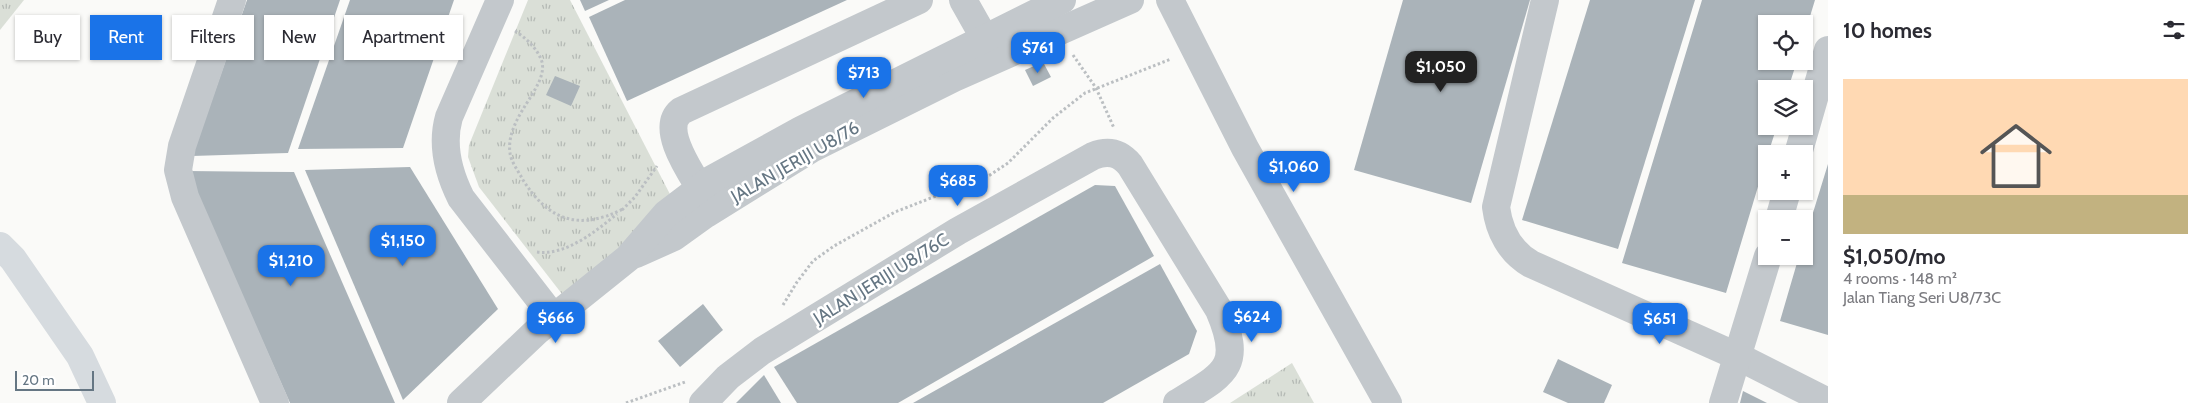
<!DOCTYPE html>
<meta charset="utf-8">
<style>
:root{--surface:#fff;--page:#f7f7f7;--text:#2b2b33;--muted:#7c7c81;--accent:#1a73e8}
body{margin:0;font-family:Cabin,sans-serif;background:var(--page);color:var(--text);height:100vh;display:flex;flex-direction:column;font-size:19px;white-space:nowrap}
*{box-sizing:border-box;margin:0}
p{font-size:16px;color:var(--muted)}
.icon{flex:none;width:28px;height:28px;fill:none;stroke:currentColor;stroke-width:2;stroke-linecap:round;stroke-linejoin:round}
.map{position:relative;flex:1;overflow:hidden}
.panel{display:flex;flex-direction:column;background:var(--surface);width:375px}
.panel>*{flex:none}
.banner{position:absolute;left:15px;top:15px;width:475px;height:45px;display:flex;gap:10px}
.controls{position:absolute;left:1758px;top:15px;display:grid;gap:10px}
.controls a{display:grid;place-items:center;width:55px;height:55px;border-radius:0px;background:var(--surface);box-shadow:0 1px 4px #0004;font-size:25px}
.scale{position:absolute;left:15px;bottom:12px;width:79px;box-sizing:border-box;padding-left:5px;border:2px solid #657683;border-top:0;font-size:14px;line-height:18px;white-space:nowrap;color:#657683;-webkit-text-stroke:4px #fff;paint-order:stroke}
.price{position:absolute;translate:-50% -42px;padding:0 11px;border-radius:10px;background:var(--accent);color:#fff;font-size:16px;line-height:32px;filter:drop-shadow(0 1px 2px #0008)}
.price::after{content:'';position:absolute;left:50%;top:30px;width:15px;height:11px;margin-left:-8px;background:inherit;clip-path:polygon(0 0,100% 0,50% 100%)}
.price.selected{background:#222;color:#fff}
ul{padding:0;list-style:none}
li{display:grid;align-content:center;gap:10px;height:265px;padding:0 15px}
li span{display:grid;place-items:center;height:155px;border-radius:0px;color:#555}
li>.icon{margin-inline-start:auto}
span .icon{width:90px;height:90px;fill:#fffc;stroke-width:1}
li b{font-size:21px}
h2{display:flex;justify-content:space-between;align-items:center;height:60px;padding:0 15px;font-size:21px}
.chip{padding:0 18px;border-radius:0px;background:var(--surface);box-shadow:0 1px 4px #0004;font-size:18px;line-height:45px}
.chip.selected{background:var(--accent);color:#fff}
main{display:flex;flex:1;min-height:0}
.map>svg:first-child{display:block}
</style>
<main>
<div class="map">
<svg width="1828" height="403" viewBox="0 0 1828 403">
<defs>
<pattern id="grass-tufts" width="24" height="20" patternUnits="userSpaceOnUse" patternTransform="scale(1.25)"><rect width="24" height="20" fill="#dadfd7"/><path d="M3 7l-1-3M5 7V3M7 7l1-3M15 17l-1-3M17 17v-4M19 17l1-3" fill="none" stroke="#b4b9b4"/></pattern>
</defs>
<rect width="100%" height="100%" fill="#fafaf8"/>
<!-- grass -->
<g fill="url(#grass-tufts)">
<polygon points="0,0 24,0 0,30"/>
<polygon points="528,0 570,0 674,202 593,276 562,294 479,187 468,157 469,145"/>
<polygon points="1292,363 1314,403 1230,403"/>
</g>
<!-- building -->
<g fill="#aab3b9">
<polygon points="247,0 340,0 288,153 192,156"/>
<polygon points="350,0 454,0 403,148 298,149"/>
<polygon points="580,0 609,0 585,11"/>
<polygon points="625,0 847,0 627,101 589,17"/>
<polygon points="1403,0 1530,0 1471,203 1354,170"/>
<polygon points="1590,0 1695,0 1618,249 1522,220"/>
<polygon points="1702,0 1815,0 1804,36 1804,24 1766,24 1766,61 1797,61 1788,89 1766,89 1766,126 1777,126 1768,154 1766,154 1766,160 1726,293 1622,263"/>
<polygon points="1043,62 1051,77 1033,86 1025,70"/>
<polygon points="555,76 580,86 571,106 546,95"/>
<polygon points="1828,164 1828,335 1780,321 1799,256 1804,256 1804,242"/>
<polygon points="410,167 498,309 403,400 305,170"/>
<polygon points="187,171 294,172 395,403 290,403"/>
<polygon points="1095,185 1115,186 1154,256 898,403 797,403 774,367"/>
<polygon points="1160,264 1197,331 1189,354 1103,403 913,403"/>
<polygon points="703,304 723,330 680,367 658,341"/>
<polygon points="1558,359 1612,385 1604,403 1568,403 1543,392"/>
<polygon points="764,375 781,403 736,403"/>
<polygon points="1743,391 1767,403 1740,403"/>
</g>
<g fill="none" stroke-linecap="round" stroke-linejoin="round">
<!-- path -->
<g stroke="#bbbfc2" stroke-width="3" stroke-dasharray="2.5 2.5" stroke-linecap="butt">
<path d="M515 31C526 38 538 49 542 62 548 88 505 117 510 153 511 162 519 172 523 180 549 221 579 231 623 209"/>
<polyline points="1073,55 1096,88 1114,128"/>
<polyline points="622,210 635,197 657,166"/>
<path d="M537 252C566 256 596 231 617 214"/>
<polyline points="783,305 797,282 813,261 834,246 895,212 990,175 1008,163 1053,118 1085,93 1171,59"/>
<polyline points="626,403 685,382"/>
</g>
<!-- minor -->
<g stroke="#c3c8cc" stroke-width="28">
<polyline points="232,0 182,146 178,170 185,197 275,403"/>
<path d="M500 0 449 117C441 145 448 172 461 198L554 318"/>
<polyline points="963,0 985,39"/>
<polyline points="1170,0 1245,148 1388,403"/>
<path d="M1545 0 1496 207C1499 231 1510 252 1531 264L1739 357 1828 402"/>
<polyline points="1798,154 1828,50"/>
<path d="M700 188C689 170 660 128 681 111L919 0"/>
<polyline points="1779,219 1787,191"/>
<polyline points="636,254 674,237 706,214 811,149 954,78 1130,0"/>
<polyline points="461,403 537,331 628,258 666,214 712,179 801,130 1062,0"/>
<path d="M703 403 728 377 762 351 958 231 1093 156C1108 150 1120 153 1130 165L1219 310C1244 368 1224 374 1177 403"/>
<polyline points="1723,403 1768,256"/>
</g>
<!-- highway -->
<polyline stroke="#d6dbdf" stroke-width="28" points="0,246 13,259 80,356 102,403"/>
</g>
<g text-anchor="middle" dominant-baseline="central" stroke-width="5" stroke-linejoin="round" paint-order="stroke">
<!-- street labels -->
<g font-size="18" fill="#657683" stroke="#fff">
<text transform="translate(795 162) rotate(-30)">JALAN JERIJI U8/76</text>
<text transform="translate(881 279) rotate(-32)">JALAN JERIJI U8/76C</text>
</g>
</g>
</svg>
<div class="controls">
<a><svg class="icon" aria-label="locate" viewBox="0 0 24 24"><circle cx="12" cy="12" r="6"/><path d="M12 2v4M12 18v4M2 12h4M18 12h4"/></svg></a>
<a><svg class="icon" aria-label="layers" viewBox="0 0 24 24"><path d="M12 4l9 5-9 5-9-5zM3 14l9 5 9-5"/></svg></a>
<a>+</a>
<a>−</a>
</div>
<div class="scale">20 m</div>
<b class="price" style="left:1038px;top:74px">$761</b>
<b class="price selected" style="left:1441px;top:93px">$1,050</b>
<b class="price" style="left:864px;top:99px">$713</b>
<b class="price" style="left:1294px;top:193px">$1,060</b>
<b class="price" style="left:958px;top:207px">$685</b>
<b class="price" style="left:403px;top:267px">$1,150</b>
<b class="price" style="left:291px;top:287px">$1,210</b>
<b class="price" style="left:1252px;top:343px">$624</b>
<b class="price" style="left:556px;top:344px">$666</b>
<b class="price" style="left:1660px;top:345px">$651</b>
<div class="banner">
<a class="chip">Buy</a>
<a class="chip selected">Rent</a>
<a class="chip">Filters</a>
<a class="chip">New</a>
<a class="chip">Apartment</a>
</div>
</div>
<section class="panel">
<h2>10 homes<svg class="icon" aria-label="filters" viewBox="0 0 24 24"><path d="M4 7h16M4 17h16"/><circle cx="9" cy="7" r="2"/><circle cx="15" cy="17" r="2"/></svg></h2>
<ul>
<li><span style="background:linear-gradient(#ffd9b3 75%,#c2b280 0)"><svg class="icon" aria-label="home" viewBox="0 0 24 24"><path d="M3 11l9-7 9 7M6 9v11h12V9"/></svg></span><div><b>$1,050/mo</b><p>4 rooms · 148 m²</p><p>Jalan Tiang Seri U8/73C</p></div></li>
</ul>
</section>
</main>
